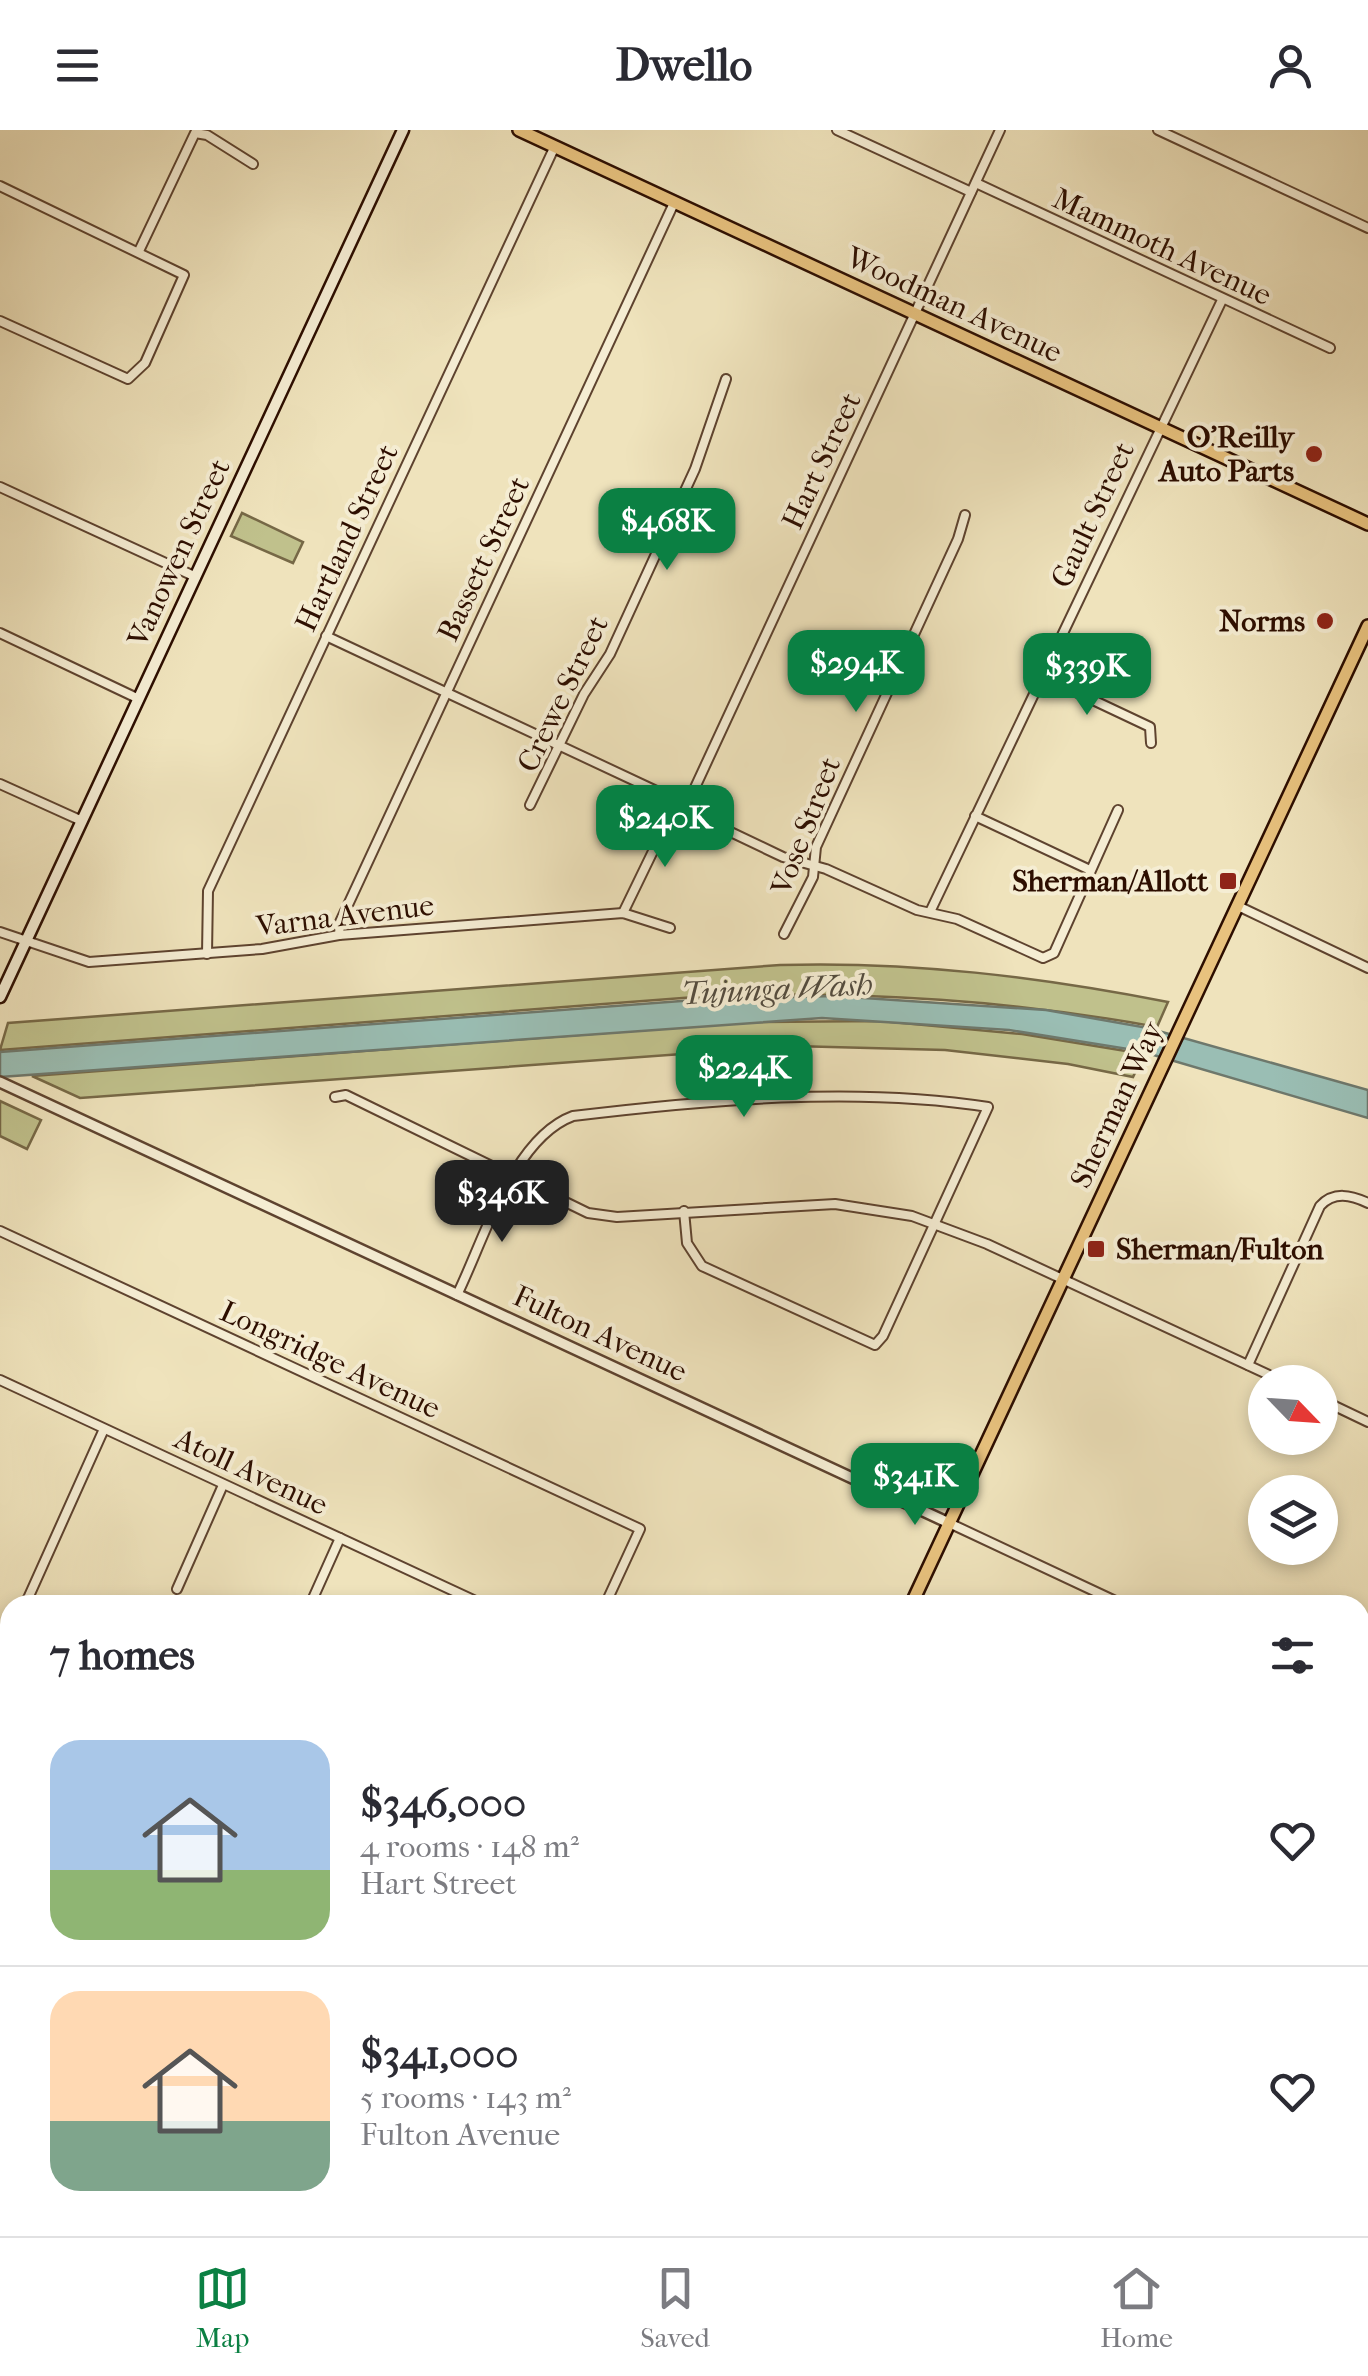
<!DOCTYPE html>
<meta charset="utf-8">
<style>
:root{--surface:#fff;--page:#f7f7f7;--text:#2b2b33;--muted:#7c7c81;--line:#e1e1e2;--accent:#0b8043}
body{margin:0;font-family:"IM FELL French Canon",serif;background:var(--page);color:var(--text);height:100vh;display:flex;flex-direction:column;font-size:38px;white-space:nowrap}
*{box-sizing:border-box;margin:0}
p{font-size:32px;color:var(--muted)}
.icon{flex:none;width:55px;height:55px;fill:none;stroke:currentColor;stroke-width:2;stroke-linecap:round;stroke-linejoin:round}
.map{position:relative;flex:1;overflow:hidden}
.drawer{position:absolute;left:0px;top:1465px;width:1370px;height:642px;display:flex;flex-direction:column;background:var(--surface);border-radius:30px 30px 0 0;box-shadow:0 5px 15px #0003}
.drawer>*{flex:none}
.needle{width:65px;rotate:115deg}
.buttons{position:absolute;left:1248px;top:1235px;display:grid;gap:20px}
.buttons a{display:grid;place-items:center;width:90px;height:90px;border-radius:50%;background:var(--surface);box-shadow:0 5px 15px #0003;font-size:50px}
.price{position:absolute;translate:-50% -85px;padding:0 22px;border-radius:20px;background:var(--accent);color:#fff;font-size:32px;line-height:65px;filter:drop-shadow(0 2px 5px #0008)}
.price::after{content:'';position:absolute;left:50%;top:60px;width:30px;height:22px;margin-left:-15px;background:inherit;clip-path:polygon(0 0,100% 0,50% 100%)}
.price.active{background:#222;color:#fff}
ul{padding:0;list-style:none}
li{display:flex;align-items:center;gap:30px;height:250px;padding:0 50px}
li+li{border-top:2px solid var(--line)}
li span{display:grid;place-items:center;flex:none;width:280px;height:200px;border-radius:30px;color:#555}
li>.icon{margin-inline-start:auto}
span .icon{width:120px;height:120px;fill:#fffc;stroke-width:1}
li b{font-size:42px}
h2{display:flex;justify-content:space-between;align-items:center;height:120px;padding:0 50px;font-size:42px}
header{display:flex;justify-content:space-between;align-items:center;height:130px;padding:0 50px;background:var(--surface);font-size:45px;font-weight:800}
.tabs{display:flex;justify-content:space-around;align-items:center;height:140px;border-top:2px solid var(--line);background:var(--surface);font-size:28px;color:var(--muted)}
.tabs a{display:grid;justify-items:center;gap:5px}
.tabs .active{color:var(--accent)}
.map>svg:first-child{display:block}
</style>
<header><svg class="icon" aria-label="menu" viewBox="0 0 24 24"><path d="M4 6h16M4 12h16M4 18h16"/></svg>Dwello<svg class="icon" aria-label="person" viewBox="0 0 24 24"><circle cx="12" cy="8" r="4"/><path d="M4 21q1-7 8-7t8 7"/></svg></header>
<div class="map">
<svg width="1368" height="2106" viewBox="0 0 1368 2106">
<rect width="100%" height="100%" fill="#efe3bc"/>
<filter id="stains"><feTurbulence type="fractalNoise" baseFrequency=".002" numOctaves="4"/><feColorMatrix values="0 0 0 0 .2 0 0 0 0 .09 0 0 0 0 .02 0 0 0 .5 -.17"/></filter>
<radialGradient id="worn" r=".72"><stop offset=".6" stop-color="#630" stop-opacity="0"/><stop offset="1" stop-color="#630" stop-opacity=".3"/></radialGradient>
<!-- green -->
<g fill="#c0c18c" stroke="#766846" stroke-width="2.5">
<polygon points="242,383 303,412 293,433 231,406"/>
<path d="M780 835C912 831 1039 847 1168 872L1157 897C1011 870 870 862 722 865L0 920 8 893Z"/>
<polygon points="881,891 1022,904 1144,924 1133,947 1068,934 945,920 793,916 80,968 32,946 751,892"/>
<polygon points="0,971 41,990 27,1019 0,1006"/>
</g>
<!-- water -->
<polygon fill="#9abeb4" stroke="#6e786c" stroke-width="2.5" points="834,866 1046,880 1148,898 1368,960 1368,988 1140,921 1009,900 822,888 0,947 0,922 708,869"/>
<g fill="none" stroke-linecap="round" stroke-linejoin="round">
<!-- minor casing -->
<g stroke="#5e432f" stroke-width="12">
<g id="minor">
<polyline points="837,0 971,62"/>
<polyline points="1158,0 1368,98"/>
<polyline points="976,53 1330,218"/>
<polyline points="0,56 184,145 145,233 128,249 0,191"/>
<polyline points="139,121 195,3 207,5 253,34"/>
<polyline points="0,357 196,447"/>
<polyline points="0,503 139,569"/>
<polyline points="326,506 665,665 697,686 783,727 826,739 917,780 957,789 1043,828 1054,823 1118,680"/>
<polyline points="1042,546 1150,597 1151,613"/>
<polyline points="0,654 82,691"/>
<polyline points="530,675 584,564 610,524 695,339 726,249"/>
<polyline points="975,686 1090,740"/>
<polyline points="1238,776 1368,838"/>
<polyline points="930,782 1222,170"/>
<polyline points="623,783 671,684 692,664 1000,0"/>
<polyline points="0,802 89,832 262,819 339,805 623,783 670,798"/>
<polyline points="784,804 813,747 816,717 958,409 965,385"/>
<polyline points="339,805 340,792 674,73"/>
<polyline points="207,824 208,761 555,16"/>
<polyline points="335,967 346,965 588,1083 617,1087 835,1074 912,1086 987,1114 1284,1252"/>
<polyline points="0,1101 640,1399 605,1475"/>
<path d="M457 1165C484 1110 513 1008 573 986 705 970 857 956 988 977L883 1206 875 1215 702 1136 687 1113 684 1081"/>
<path d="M1248 1235 1320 1076C1334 1061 1351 1065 1368 1073"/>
<polyline points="0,1250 484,1475"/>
<polyline points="1320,1269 1368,1292"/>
<polyline points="949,1393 1124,1475"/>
<polyline points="177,1459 223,1355"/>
<polyline points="25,1475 104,1299"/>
<polyline points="310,1475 340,1408"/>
<polyline points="0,1530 10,1508"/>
<polyline points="1360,1586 1368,1590"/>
<polyline points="0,1998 10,2003"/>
<polyline points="1360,2064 1368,2054"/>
<polyline points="232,2098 250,2106"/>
<polyline points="1176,2098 1194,2106"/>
<polyline points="165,2106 169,2098"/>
<polyline points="1327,2106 1334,2098"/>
</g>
</g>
<!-- tertiary casing -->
<g stroke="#5e432f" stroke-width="14">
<g id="tertiary">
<polyline points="0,952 949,1393"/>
<polyline points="0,1548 10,1553"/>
</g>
</g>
<!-- secondary casing -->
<g stroke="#2d0e00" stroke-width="15">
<polyline id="secondary" points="0,867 403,0"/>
</g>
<!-- primary casing -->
<g stroke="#2d0e00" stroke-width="16">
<g id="primary">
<polyline points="519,0 1368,394"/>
<polyline points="911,1475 1368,496"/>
<polyline points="617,2106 621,2098"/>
</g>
</g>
<!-- minor -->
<use href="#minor" stroke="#f5edd3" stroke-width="8"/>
<!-- tertiary -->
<use href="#tertiary" stroke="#f5edd3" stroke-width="9"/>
<!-- secondary -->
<use href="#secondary" stroke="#f5edd3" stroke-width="10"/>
<!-- primary -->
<use href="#primary" stroke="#e8c27e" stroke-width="11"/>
<!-- rail -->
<polyline stroke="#2d0e00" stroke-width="2.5" stroke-dasharray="18 18" stroke-linecap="butt" points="1365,2106 1368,2102"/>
</g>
<!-- markers -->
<g fill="#8f2418" stroke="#f5edd3" stroke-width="4">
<circle cx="1314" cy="324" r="10"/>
<circle cx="1325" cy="491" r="10"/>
<rect x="1218" y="741" width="20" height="20" rx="5"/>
<rect x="1086" y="1109" width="20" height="20" rx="5"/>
</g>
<g text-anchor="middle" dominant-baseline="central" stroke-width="8" stroke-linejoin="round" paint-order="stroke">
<!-- street labels -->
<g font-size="30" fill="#2d0e00" stroke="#f5edd3">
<text transform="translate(1162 117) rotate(25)">Mammoth Avenue</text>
<text transform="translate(954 175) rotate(25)">Woodman Avenue</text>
<text transform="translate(822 331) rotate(-65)">Hart Street</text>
<text transform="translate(1093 385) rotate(-65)">Gault Street</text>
<text transform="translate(347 408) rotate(-65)">Hartland Street</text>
<text transform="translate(179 423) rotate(-65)">Vanowen Street</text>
<text transform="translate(484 429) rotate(-65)">Bassett Street</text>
<text transform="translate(563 564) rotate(-64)">Crewe Street</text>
<text transform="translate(806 696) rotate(-69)">Vose Street</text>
<text transform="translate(345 786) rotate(-7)">Varna Avenue</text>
<text transform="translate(1117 975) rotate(-65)">Sherman Way</text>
<text transform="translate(600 1204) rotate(25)">Fulton Avenue</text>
<text transform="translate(330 1230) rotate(25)">Longridge Avenue</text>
<text transform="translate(251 1342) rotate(25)">Atoll Avenue</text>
</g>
<!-- poi labels -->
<g font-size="30" font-weight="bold" fill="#2d0e00" stroke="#f5edd3" text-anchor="end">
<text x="1294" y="307">O'Reilly<tspan x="1294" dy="34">Auto Parts</tspan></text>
<text x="1305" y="491">Norms</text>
<text x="1208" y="751">Sherman/Allott</text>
<text x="1116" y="1119" text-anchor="start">Sherman/Fulton</text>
</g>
<!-- water labels -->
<g font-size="32" font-style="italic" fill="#534c3f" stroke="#f5edd3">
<text transform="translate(777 859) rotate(-3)">Tujunga Wash</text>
</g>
</g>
<rect width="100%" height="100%" filter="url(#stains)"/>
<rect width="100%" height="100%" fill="url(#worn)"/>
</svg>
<div class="buttons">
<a><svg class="needle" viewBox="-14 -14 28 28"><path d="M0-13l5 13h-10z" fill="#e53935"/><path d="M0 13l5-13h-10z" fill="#7c7c81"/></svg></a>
<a><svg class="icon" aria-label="layers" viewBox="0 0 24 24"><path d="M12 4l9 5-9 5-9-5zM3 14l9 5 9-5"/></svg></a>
</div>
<b class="price" style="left:667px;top:443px">$468K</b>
<b class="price" style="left:856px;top:585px">$294K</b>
<b class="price" style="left:1087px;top:588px">$339K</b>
<b class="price" style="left:665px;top:740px">$240K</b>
<b class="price" style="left:744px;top:990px">$224K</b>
<b class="price active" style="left:502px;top:1115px">$346K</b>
<b class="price" style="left:915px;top:1398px">$341K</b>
<section class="drawer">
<h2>7 homes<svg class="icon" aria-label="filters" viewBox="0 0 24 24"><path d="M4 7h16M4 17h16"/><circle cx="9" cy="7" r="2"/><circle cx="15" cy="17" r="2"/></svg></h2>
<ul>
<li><span style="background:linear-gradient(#a9c7e8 65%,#8fb573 0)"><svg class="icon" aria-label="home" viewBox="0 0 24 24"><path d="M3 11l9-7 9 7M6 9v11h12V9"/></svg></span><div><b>$346,000</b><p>4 rooms · 148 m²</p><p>Hart Street</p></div><svg class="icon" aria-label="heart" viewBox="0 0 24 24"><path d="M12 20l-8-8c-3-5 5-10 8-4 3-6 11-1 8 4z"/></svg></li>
<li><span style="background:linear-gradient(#ffd9b3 65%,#7fa58c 0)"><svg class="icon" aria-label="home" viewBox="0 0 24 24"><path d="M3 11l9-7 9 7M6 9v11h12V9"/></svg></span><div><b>$341,000</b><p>5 rooms · 143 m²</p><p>Fulton Avenue</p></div><svg class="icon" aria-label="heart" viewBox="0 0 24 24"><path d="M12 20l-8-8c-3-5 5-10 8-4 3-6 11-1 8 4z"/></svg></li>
</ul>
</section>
</div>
<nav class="tabs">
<a class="active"><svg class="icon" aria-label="map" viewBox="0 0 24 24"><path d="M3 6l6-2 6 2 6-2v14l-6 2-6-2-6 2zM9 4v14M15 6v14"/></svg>Map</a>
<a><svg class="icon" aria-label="saved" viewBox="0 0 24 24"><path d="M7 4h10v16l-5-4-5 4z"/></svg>Saved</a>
<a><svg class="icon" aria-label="home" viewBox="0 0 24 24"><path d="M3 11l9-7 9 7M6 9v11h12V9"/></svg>Home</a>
</nav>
